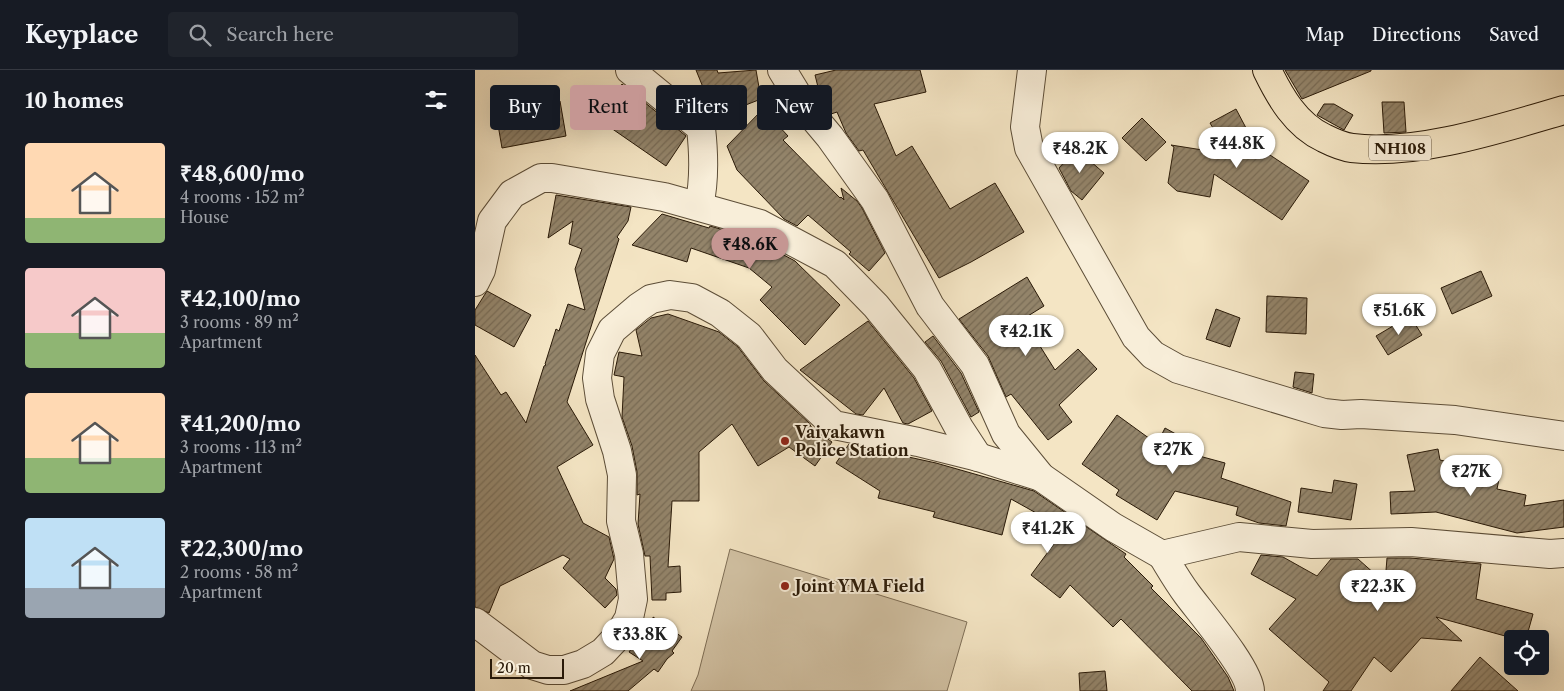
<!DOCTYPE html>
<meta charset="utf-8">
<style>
:root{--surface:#171b24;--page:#20242c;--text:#f1f3f6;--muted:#9ea1a6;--line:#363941;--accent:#c59692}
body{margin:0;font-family:"Libre Caslon Text",serif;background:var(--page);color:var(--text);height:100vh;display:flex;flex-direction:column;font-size:19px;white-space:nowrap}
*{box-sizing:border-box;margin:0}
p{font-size:16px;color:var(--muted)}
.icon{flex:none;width:28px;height:28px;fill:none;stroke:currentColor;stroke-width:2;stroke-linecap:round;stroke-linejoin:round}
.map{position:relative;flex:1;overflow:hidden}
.side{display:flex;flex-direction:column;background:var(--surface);width:475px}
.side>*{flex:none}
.guide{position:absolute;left:15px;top:15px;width:475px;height:45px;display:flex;gap:10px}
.buttons{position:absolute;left:1029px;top:560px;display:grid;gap:10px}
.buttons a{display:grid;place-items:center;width:45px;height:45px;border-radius:5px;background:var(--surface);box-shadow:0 5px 20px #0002;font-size:25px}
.scale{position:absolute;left:15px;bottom:12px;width:74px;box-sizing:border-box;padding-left:5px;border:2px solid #2a1a08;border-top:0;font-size:14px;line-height:18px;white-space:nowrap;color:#2a1a08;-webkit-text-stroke:4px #f8eed9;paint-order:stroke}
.price{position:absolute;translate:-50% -42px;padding:0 11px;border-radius:18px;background:#fff;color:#222;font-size:16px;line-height:32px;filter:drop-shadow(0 1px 2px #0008)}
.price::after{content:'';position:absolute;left:50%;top:30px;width:15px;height:11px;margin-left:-8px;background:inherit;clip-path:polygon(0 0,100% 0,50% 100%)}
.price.current{background:var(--accent);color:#111}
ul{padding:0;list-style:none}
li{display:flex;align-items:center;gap:15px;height:125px;padding:0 25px}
li span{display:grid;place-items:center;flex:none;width:140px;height:100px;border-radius:5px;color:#555}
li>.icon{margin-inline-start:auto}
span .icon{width:60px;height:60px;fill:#fffc;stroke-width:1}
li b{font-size:21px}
h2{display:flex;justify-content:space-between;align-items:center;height:60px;padding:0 25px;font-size:21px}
.tag{padding:0 18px;border-radius:5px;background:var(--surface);box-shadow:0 5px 20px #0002;font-size:18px;line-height:45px}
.tag.current{background:var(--accent);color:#111}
header{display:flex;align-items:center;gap:30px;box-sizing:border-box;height:70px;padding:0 25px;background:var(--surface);border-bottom:1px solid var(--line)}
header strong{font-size:24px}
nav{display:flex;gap:28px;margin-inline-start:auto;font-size:18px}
.search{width:350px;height:45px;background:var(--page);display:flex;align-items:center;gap:12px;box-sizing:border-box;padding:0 18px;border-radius:5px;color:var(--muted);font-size:19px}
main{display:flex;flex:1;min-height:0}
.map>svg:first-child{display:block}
</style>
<header>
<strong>Keyplace</strong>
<div class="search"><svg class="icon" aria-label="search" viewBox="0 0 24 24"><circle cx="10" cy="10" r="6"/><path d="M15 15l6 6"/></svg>Search here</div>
<nav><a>Map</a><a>Directions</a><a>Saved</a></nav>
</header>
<main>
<section class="side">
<h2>10 homes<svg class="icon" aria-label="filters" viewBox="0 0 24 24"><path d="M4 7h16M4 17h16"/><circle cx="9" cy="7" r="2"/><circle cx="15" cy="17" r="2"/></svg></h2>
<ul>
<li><span style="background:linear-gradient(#ffd9b3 75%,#8fb573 0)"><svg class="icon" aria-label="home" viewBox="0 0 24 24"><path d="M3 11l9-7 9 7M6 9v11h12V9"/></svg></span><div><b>₹48,600/mo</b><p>4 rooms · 152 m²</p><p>House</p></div></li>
<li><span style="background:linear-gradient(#f6c9c9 65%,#8fb573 0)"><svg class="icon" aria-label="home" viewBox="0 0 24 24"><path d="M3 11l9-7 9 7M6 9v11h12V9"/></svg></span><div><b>₹42,100/mo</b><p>3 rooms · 89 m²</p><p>Apartment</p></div></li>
<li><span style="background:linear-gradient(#ffd9b3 65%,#8fb573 0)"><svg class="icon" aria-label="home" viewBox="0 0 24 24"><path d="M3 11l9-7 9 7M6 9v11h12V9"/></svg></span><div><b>₹41,200/mo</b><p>3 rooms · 113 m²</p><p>Apartment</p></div></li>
<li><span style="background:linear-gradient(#bfe0f5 70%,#9aa5b1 0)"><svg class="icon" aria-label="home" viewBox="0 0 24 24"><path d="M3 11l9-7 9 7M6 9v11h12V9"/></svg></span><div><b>₹22,300/mo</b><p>2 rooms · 58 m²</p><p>Apartment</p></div></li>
</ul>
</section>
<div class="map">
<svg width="1089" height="621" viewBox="0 0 1089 621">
<defs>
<pattern id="building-hatch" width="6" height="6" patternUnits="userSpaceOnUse" patternTransform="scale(1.25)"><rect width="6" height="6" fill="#93846a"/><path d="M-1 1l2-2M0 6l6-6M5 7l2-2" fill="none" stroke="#786b55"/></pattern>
</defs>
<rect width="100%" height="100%" fill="#f4e5c4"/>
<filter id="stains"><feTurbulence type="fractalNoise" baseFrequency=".004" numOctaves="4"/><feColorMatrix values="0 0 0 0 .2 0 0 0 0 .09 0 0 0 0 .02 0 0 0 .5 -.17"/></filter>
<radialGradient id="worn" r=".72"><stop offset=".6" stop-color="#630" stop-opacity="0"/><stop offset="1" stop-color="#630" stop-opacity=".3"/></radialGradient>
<!-- green -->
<polygon fill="#d2c2a4" stroke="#7e6e56" points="255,479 492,552 472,621 216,621 223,605"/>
<!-- building -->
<g fill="url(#building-hatch)" stroke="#2a1a08">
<polygon points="221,0 242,0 243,3 281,0 286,29 240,47"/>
<polygon points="361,0 445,0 451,22 399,34 421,86 437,76 475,139 520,113 549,162 496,192 464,208 388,80 384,81 371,63 362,42 356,44 347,33 340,5"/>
<polygon points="810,0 896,0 896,1 827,29"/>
<polygon points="147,14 211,66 191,96 123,49"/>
<polygon points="85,31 91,66 27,78 21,43"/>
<polygon points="907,32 929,32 931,62 909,63"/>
<polygon points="849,34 859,34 878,45 869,60 842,45"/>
<polygon points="288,39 313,66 308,70 365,128 366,127 369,130 366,118 382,131 387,138 410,183 394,201 374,184 376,182 333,145 322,156 309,149 262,100 252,76"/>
<polygon points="761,39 780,75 834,111 807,150 739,104 735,127 702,121 693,113 699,77 696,75 753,84 735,53"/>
<polygon points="667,48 691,72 671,91 647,68"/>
<polygon points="601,79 629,103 607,130 596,121 584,98"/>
<polygon points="81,125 156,137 153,151 142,167 144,169 92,332 118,375 82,397 108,453 134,467 139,489 130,508 141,519 142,525 130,538 88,498 95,489 88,485 25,516 14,543 0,537 0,285 26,325 31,322 51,353 69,296 71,295 70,294 81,259 84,261 93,234 110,240 100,199 107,179 94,174 98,151 73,168"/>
<polygon points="187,144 234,158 235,156 279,169 320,191 365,235 330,275 285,230 297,217 274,198 216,178 212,192 157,175"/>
<polygon points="1006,201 1017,226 977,244 966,218"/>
<polygon points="552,207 569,236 548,249 580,300 603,279 622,299 584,335 597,352 573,370 536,324 531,327 513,286 484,249"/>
<polygon points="12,221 56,245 39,277 0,255 0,240"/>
<polygon points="792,226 832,228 831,264 791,262"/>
<polygon points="741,239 765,248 755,277 731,269"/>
<polygon points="193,244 244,262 263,277 289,311 334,353 337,358 357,372 340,396 314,377 283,396 257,354 224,382 224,431 197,431 193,497 205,496 206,522 191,523 191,530 177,530 175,486 170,486 163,454 165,424 162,425 162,402 157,376 147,347 149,307 139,305 144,282 167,286 161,260 176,248"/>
<polygon points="935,246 947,265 913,285 901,266"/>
<polygon points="393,251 439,308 457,341 433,354 428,353 409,318 388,345 381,344 325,300"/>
<polygon points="458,266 486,303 504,342 496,347 466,291 450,272"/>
<polygon points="820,302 839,304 837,323 818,317"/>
<polygon points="642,345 682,374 690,358 708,368 702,380 750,393 746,408 816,432 811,456 784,453 761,445 763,437 700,421 682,450 641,425 644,420 607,394"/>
<polygon points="374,374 461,393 559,421 651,484 649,487 678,516 676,518 726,568 753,607 759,621 717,621 646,549 638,557 595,515 585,528 556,505 590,459 536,429 527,465 458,447 460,442 403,428 405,421 361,393"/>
<polygon points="963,379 965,390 1025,404 1022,419 1051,425 1049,436 1089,430 1089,457 1042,463 961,442 916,444 915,422 940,421 932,385"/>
<polygon points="859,410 882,414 876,450 823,442 826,418 857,423"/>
<polygon points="786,485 808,487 842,506 856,489 883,489 910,513 912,488 935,488 1006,494 1001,529 1058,544 1051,569 1041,569 961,547 987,571 946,568 916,602 899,587 876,621 848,621 854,612 794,559 821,529 776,504"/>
<polygon points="178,547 207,567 197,581 199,583 192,589 183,602 179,599 153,621 95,621 168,591 154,582 176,551 178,553"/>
<polygon points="1005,587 1043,621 976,621"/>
<polygon points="630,601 632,621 605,621 604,603"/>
</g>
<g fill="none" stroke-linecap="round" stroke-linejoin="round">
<!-- minor casing -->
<g stroke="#5c4d37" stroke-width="30">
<g id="minor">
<path d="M155 0 226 58C229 85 230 110 224 136"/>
<polyline points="557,0 550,57 554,78 661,267 678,285 703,299 849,343 867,345 886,344 980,350 1089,366"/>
<polyline points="0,212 6,200 17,151 37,124 66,108 77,108 189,127 285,154 360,194 401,236 452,299 484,358 503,387"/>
<polyline points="0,552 57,595 73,600 89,600 108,594 128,582 144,565 154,548 158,529 154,484 146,451 147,405 142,381 125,329 122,308 125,284 137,260 164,237 176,229 195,225 217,228 245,243 274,266 300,300 359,355 443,372 503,387 566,407"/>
</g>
</g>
<!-- tertiary casing -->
<g stroke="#5c4d37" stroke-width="30">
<g id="tertiary">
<polyline points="307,0 329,36 355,67 400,130 455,236 500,295 531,364 566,407 638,457 687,485"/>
<path d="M775 621C775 600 726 543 712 524 703 512 695 498 687 485L764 467 837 474 936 472 1075 484 1089 483"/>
</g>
</g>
<!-- trunk casing -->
<g stroke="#2a1a08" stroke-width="30">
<path id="trunk" d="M792 0C805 27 821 55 849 68 857 72 869 77 877 78 942 86 1027 58 1089 40"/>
</g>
<!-- minor -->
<use href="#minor" stroke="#f8eed9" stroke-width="28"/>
<!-- tertiary -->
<use href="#tertiary" stroke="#f8eed9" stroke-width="28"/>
<!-- trunk -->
<use href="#trunk" stroke="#f4e5c4" stroke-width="28"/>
</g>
<!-- markers -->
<g fill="#8f2418" stroke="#f8eed9" stroke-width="2">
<circle cx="310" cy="371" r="5"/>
<circle cx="310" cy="516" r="5"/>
</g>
<g text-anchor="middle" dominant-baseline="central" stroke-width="4" stroke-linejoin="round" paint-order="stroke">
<!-- shield labels -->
<rect fill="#f8eed9" stroke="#685a47" stroke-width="1" x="894" y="65.5" width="62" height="25" rx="4"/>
<g font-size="15" font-weight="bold" fill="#2a1a08">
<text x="925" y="78">NH108</text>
</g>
<!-- poi labels -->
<g font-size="16" font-weight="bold" fill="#2a1a08" stroke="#f8eed9" text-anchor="start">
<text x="320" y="362">Vaivakawn<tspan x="320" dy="18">Police Station</tspan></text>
<text x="320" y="516">Joint YMA Field</text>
</g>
</g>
<rect width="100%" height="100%" filter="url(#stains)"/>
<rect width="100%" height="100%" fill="url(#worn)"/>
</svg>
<div class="buttons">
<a><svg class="icon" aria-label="locate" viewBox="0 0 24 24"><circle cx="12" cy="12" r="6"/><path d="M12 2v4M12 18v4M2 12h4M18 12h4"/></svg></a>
</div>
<div class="scale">20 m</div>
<b class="price" style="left:762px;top:99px">₹44.8K</b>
<b class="price" style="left:605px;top:104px">₹48.2K</b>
<b class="price current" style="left:275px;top:200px">₹48.6K</b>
<b class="price" style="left:924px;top:266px">₹51.6K</b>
<b class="price" style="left:551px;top:287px">₹42.1K</b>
<b class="price" style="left:698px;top:405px">₹27K</b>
<b class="price" style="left:996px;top:427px">₹27K</b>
<b class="price" style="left:573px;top:484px">₹41.2K</b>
<b class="price" style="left:903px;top:542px">₹22.3K</b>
<b class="price" style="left:165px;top:590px">₹33.8K</b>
<div class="guide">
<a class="tag">Buy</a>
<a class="tag current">Rent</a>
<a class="tag">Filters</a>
<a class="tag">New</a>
</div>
</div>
</main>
